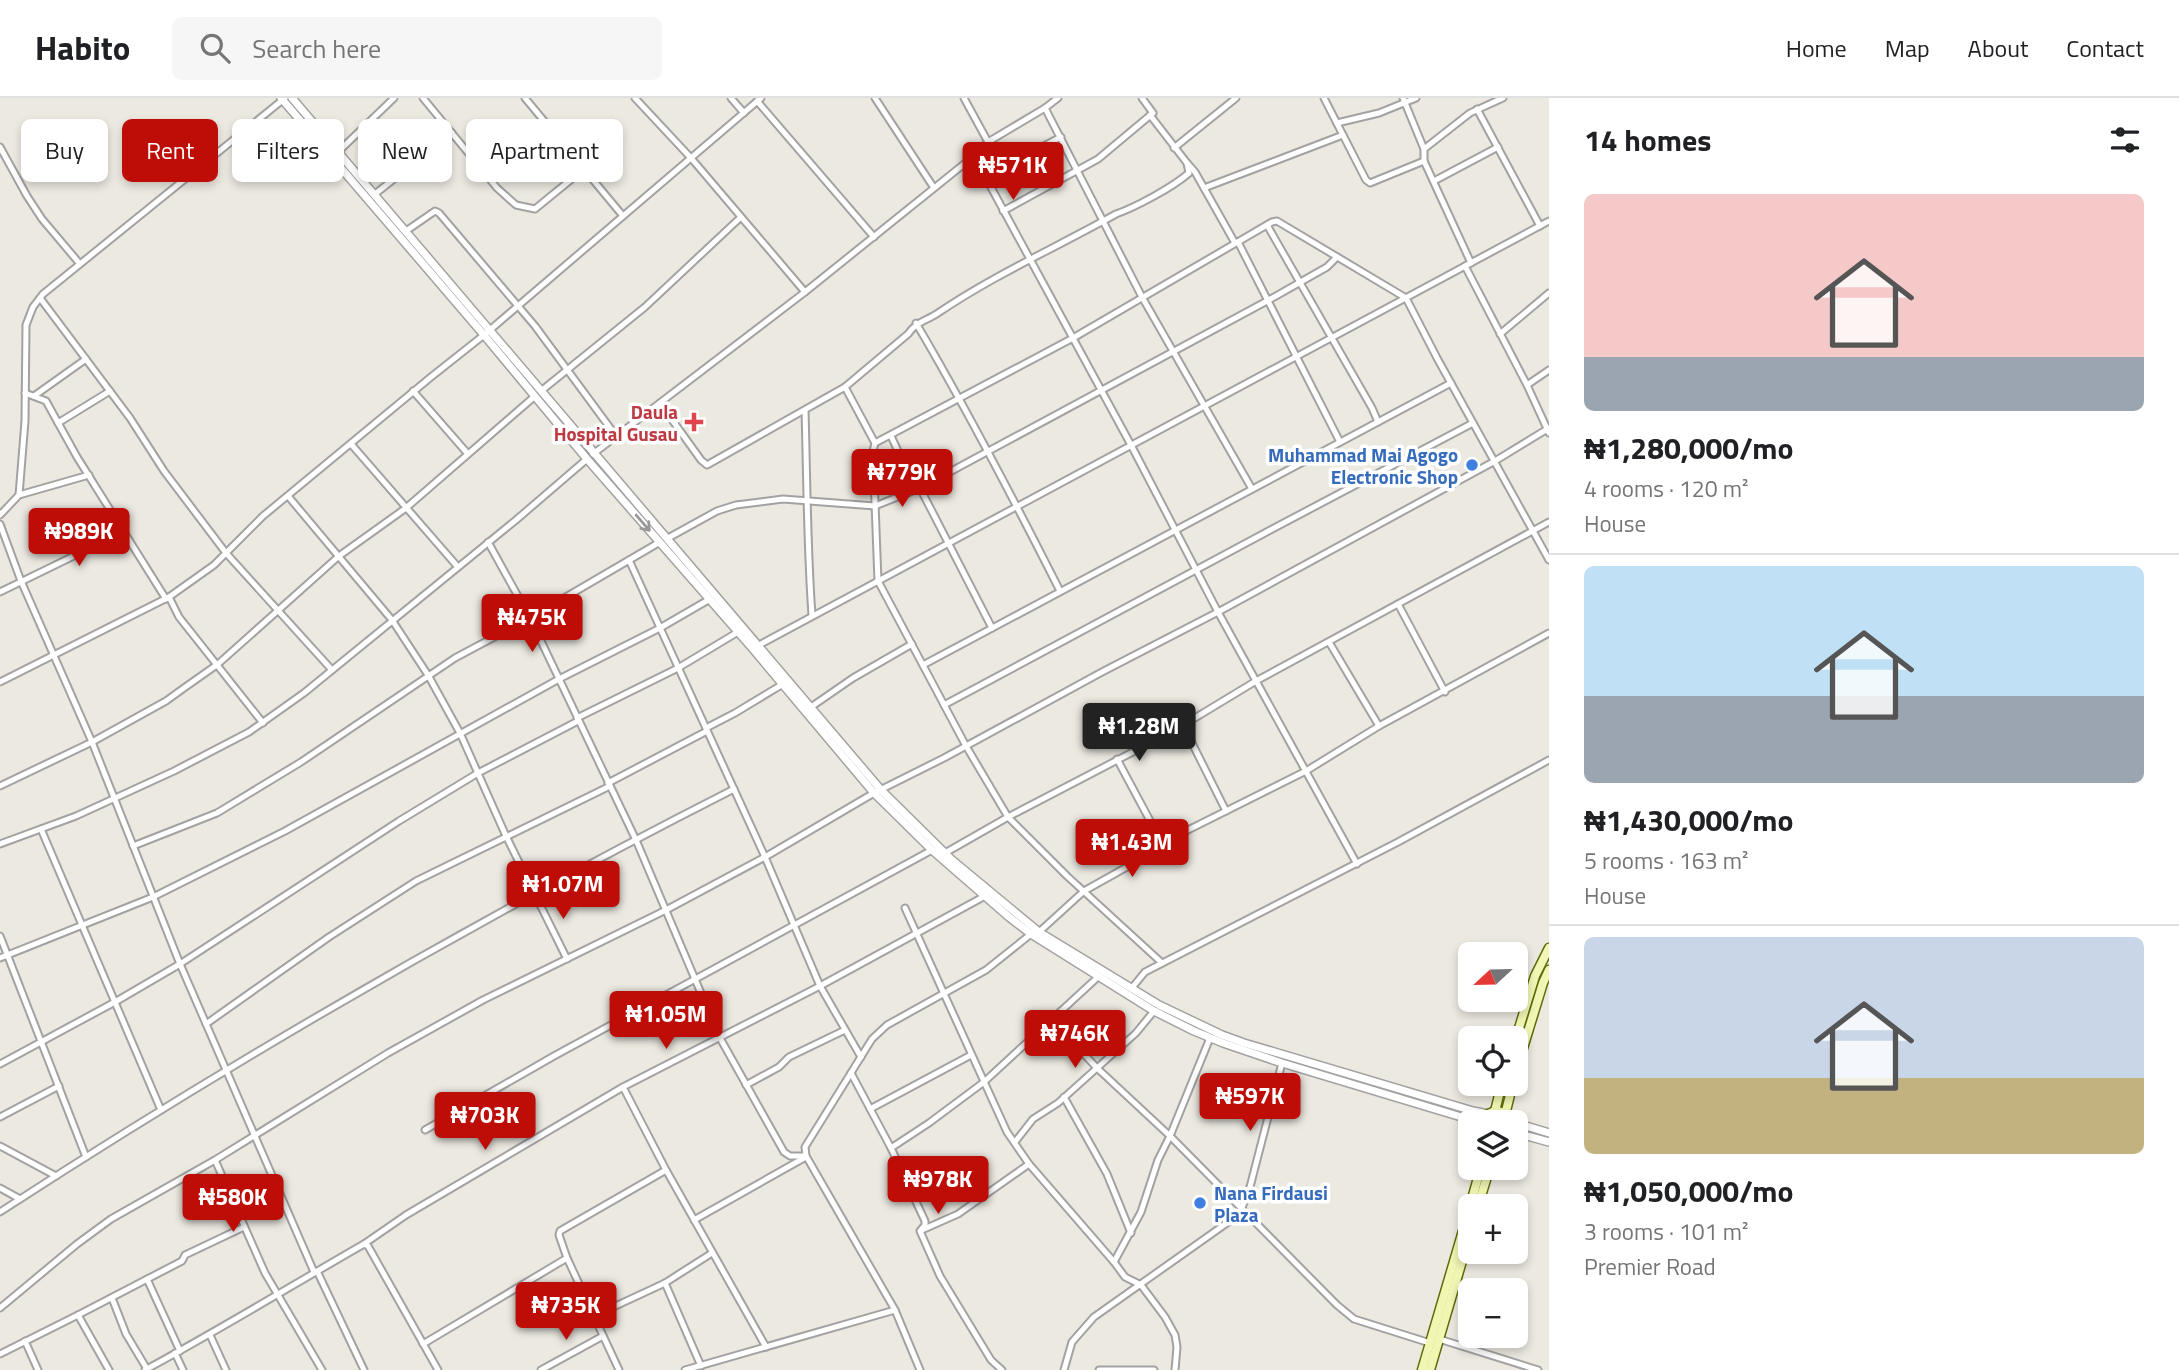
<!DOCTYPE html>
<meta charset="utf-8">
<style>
:root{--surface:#fff;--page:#f6f6f6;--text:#202124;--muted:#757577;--line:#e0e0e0;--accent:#be0d07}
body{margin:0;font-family:"Titillium Web",sans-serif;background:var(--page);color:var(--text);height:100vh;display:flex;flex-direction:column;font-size:26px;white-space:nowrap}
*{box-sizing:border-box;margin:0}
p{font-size:23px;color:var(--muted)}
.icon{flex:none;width:38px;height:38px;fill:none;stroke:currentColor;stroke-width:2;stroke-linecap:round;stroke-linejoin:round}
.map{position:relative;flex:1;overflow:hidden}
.side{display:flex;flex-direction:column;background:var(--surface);width:630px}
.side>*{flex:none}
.hud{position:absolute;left:21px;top:21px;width:665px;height:63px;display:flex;gap:14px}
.needle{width:46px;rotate:248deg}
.controls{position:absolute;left:1458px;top:844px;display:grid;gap:14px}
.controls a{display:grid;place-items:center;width:70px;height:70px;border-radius:10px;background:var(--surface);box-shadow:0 4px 10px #0003;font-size:35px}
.price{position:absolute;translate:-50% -60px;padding:0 16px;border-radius:7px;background:var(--accent);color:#fff;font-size:23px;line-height:46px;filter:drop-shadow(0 2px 4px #0008)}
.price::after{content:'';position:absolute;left:50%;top:42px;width:21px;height:16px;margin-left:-10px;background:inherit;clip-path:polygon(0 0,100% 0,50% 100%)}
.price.on{background:#222;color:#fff}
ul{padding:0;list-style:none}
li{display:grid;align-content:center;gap:14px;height:371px;padding:0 35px}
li+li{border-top:2px solid var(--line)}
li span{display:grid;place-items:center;height:217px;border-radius:10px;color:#555}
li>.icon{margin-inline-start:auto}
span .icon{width:126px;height:126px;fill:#fffc;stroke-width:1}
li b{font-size:30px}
h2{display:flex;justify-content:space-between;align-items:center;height:84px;padding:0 35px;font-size:30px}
.chip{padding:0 24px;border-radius:10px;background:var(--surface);box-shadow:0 4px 10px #0003;font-size:24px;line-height:63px}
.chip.on{background:var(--accent);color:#fff}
header{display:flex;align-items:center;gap:42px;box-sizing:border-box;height:98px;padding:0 35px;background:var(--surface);border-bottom:2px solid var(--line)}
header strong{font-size:33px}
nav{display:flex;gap:38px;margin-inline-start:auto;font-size:24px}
.search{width:490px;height:63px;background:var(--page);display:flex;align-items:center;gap:18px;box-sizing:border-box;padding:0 24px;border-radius:10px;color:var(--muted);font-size:26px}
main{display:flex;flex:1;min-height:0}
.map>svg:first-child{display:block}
</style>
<header>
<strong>Habito</strong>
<div class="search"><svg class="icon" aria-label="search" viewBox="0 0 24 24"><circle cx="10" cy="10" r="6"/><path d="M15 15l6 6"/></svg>Search here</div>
<nav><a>Home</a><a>Map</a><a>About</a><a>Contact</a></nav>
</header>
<main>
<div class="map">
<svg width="1549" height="1272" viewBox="0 0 1549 1272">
<rect width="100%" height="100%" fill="#ece9e1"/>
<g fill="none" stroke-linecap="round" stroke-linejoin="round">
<!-- minor casing -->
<g stroke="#a2a2a2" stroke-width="9">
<g id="minor">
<polyline points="423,0 497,90 516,107 535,111 584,71"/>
<polyline points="525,0 623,118"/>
<polyline points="635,0 691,60 805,194"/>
<polyline points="731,0 744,15"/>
<polyline points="875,0 934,90"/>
<polyline points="964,0 988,44"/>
<polyline points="1324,0 1366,82 1370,85 1424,63 1471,165"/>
<polyline points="1403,0 1424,51"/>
<polyline points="757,3 874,139"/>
<polyline points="1045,10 1142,199 1252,391"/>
<polyline points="1477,11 1540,128"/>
<polyline points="1337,25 1379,15 1416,0"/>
<polyline points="364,28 404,74"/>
<polyline points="0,49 27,98 42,121 80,166"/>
<polyline points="1174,50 1236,0"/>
<polyline points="338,54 394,0"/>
<polyline points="974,58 1131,347 1218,514 1357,766"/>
<polyline points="1424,63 1424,51 1470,15 1503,0"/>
<polyline points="1187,65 1195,74 1204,90 1343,37"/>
<polyline points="985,79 1061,39"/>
<polyline points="1434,83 1498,49"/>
<polyline points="1204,90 1235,145"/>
<polyline points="375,96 452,35"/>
<polyline points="1003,113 1098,61 1153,15 1142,0"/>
<polyline points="1267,127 1372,310 1378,324"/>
<polyline points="406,133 435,113 439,115 535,228 616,338"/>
<polyline points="1238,144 1340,344"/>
<polyline points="1465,168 1527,287 1549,335"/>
<polyline points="40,200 130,320 164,373 226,455 332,572"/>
<path d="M916 225C968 313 1014 402 1060 493"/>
<polyline points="1500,236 1549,195"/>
<polyline points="1527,287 1549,272"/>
<polyline points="845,289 875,345 873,353 878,483 966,648 1008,719 1067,778 1162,865"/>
<polyline points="413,293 468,356"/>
<polyline points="541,293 645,209 741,119"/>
<polyline points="25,295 46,303 77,359 166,501"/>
<polyline points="34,298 86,261"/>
<path d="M660 305 701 362 707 367 845 289 908 236C916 224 926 223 938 215 994 177 1057 149 1116 116 1136 109 1173 89 1189 75L1187 65 1150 17"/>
<path d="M805 312C807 381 807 449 812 517"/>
<polyline points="58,325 110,293"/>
<polyline points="891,338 904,366 920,390 992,530"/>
<polyline points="875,345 1073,240 1272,124 1277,123 1406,200 1437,260 1549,462"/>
<polyline points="351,346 457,468"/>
<polyline points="593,356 805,194 974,58 988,44 1045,10 1058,0"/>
<polyline points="19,397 25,323 26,227 33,209 43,196 285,0"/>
<polyline points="288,398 392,522 428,577 460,635 506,738 567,861"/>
<polyline points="0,417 19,397 89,377"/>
<polyline points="0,426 21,483 92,644 180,866 314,1174"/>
<polyline points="668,440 717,413 736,407 783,401 875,408 920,390 1267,203 1327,169 1337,159"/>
<polyline points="488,444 530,520 636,742 720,940 784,1054 790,1058 806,1058"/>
<polyline points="629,462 765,759 820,888 861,959"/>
<polyline points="0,494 84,453 123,431"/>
<polyline points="169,499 179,519 263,625"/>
<polyline points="1398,506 1445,594"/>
<polyline points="1329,544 1379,628"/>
<polyline points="759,547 1549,123"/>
<polyline points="923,567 1451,285"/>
<polyline points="0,584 169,499 214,467 263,418 431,279 484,237 761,0"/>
<polyline points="944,607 1276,429 1473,325"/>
<polyline points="811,609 853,580 912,546"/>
<polyline points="577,620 678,570 738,534"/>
<polyline points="1183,627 1226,713"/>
<polyline points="706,630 735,615 783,586"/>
<polyline points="1117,661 1162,745 1306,673 1379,628 1549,535"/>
<polyline points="608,685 707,633"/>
<polyline points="0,688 92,644 166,603 184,590 218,566 339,458 406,410 535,298"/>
<polyline points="41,731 161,1012"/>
<polyline points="0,746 76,718 174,673 249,634 304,595 516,422 587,361"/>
<polyline points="133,748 217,715 301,664 455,560 530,520 660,444"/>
<polyline points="945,755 1008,719 1175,632 1256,583 1549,424"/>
<polyline points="905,810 1007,1034 1029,1066 1114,1164 1125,1179 1141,1187 1165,1219 1175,1237 1177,1249 1175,1272"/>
<polyline points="1039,834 1084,793 1150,756 1162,745"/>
<polyline points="0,838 86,1059"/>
<polyline points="0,860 153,799 285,733 559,581 660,530 710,501"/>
<polyline points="1131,891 1145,874 1398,744 1549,662"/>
<polyline points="1052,922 1097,970 1170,1038 1337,1207 1354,1221 1430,1245"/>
<polyline points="206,926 329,839 416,783 610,688"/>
<polyline points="0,966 115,904 180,866 399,723 478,675 578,623"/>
<polyline points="851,975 891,1050 925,1123 925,1127 920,1133 940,1178 991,1262 1002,1272"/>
<polyline points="746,987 779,969 789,959 845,932"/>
<polyline points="623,989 666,1072 766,1249"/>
<polyline points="1064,999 1107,1076 1131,1135"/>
<polyline points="870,1011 971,957"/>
<polyline points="0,1019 59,988"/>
<polyline points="425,1032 554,958 932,752"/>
<polyline points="1015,1044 1033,1021 1058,1005 1136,935 1154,913"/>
<polyline points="0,1048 56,1078"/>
<polyline points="891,1050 929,1025 984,984 1099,878"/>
<polyline points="215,1062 265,1175 322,1272"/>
<polyline points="0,1090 20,1101"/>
<path d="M0 1114C237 960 482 819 734 691"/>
<polyline points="694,1122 804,1060"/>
<polyline points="922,1132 958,1116 1029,1066"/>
<polyline points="364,1146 406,1117 623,989 820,888 985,798"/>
<polyline points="1114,1164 1141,1114 1158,1062 1170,1038 1210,940"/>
<polyline points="317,1173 364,1272"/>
<polyline points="147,1181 180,1253"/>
<polyline points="665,1185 701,1268"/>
<polyline points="112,1200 126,1236 147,1271"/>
<polyline points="0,1210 77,1146 111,1121 215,1062 388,955 483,902 666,812 765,759 874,695 944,660 1102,574 1218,514 1495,363 1549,330"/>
<polyline points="78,1217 109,1272"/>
<polyline points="594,1218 665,1185 712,1155"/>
<polyline points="210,1237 226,1272"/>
<polyline points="1439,1241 1538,1272"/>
<polyline points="25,1243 38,1272"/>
<polyline points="423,1246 567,1160"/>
<polyline points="175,1255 183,1272"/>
<polyline points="0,1256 78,1217 182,1163 185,1157 244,1129"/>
<path d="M145 1272C219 1232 291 1188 364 1146L368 1148 438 1272"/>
<polyline points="541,1272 603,1238"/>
<polyline points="619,1272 567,1160 559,1137 560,1133 666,1072"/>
<polyline points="685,1272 895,1212"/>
<polyline points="920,1272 895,1212 806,1058 805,1049 872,941 887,927 986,872 1031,836"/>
<polyline points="1064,1272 1072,1244 1094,1219 1234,1120 1241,1112 1250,1089 1282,965"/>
<polyline points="1099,1272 1154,1272"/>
</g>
</g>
<!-- tertiary casing -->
<g stroke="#a2a2a2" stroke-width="10">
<g id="tertiary">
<polyline points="281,0 484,237 587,361 753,551 874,695 932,752 1009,819 1031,836 1154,913 1194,933 1223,945 1282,965 1478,1024"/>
<polyline points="292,0 881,692 952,762 1039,834 1159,907 1222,937 1244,945 1473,1013 1488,1016"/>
<polyline points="1516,1025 1549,1035"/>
<polyline points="1516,1035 1549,1044"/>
</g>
</g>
<!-- secondary casing -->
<g stroke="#5e6b08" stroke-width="11">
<g id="secondary">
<polyline points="1516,940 1535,878 1549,850"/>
<polyline points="1516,973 1543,885 1549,872"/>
<polyline points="1495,1013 1502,985"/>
<polyline points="1505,1017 1513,985"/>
<polyline points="1485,1024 1488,1016 1495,1013 1502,1014 1508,1024"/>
<polyline points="1470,1108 1481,1069"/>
<polyline points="1478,1108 1490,1069"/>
<polyline points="1422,1272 1470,1109"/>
<polyline points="1430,1272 1470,1136"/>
</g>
</g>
<!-- minor -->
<use href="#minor" stroke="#fff" stroke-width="5"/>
<!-- tertiary -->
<use href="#tertiary" stroke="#fff" stroke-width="7"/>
<!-- secondary -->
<use href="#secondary" stroke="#f1f6b4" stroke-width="8"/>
</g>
<!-- one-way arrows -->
<defs><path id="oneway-shaft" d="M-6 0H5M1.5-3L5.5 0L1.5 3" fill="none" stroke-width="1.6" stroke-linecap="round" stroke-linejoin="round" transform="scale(1.75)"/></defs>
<use stroke="#989898" href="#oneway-shaft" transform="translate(643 425) rotate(49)"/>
<!-- markers -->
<path fill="#e0444e" stroke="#fff" stroke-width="2.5" d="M690.5 313.5h7v7h7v7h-7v7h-7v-7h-7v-7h7z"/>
<g fill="#3f7fe0" stroke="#fff" stroke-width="2.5">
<circle cx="1472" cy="367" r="7"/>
<circle cx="1200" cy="1105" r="7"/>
</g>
<g text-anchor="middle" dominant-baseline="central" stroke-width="7" stroke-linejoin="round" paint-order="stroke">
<!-- health labels -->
<g font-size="19" font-weight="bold" fill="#be3a42" stroke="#fff" text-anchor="end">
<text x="678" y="313">Daula<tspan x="678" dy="22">Hospital Gusau</tspan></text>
</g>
<!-- shop labels -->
<g font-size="19" font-weight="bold" fill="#366cbe" stroke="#fff" text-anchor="end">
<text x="1458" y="356">Muhammad Mai Agogo<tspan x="1458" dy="22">Electronic Shop</tspan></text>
<text x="1214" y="1094" text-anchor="start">Nana Firdausi<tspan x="1214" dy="22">Plaza</tspan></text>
</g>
</g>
</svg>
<div class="controls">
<a><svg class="needle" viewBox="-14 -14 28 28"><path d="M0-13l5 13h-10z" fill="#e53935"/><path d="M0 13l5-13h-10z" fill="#757577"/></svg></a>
<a><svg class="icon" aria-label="locate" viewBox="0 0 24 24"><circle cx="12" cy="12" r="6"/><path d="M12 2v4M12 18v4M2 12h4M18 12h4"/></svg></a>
<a><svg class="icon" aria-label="layers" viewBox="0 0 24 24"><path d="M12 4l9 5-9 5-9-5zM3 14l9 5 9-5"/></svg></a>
<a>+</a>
<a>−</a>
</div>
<b class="price" style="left:1013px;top:104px">₦571K</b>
<b class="price" style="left:902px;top:411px">₦779K</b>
<b class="price" style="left:79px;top:470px">₦989K</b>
<b class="price" style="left:532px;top:556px">₦475K</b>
<b class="price on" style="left:1139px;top:665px">₦1.28M</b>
<b class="price" style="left:1132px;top:781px">₦1.43M</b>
<b class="price" style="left:563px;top:823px">₦1.07M</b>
<b class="price" style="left:666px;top:953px">₦1.05M</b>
<b class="price" style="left:1075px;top:972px">₦746K</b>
<b class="price" style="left:1250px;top:1035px">₦597K</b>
<b class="price" style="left:485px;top:1054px">₦703K</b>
<b class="price" style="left:938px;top:1118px">₦978K</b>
<b class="price" style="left:233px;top:1136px">₦580K</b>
<b class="price" style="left:566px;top:1244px">₦735K</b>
<div class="hud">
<a class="chip">Buy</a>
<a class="chip on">Rent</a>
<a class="chip">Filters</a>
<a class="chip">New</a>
<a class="chip">Apartment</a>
</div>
</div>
<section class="side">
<h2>14 homes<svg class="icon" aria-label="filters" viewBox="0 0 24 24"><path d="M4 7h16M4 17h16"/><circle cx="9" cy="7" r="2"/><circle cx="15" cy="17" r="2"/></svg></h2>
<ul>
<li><span style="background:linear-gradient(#f6c9c9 75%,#9aa5b1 0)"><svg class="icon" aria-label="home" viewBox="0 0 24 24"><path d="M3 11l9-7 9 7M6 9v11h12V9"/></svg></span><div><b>₦1,280,000/mo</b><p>4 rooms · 120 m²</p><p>House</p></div></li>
<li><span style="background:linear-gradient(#bfe0f5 60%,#9aa5b1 0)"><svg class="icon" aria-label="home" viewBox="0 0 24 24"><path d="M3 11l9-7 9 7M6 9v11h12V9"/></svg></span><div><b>₦1,430,000/mo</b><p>5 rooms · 163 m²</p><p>House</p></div></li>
<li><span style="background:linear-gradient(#c9d6e8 65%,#c2b280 0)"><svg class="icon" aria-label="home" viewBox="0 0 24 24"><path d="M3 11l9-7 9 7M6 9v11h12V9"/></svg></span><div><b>₦1,050,000/mo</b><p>3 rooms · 101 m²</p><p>Premier Road</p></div></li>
</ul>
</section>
</main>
